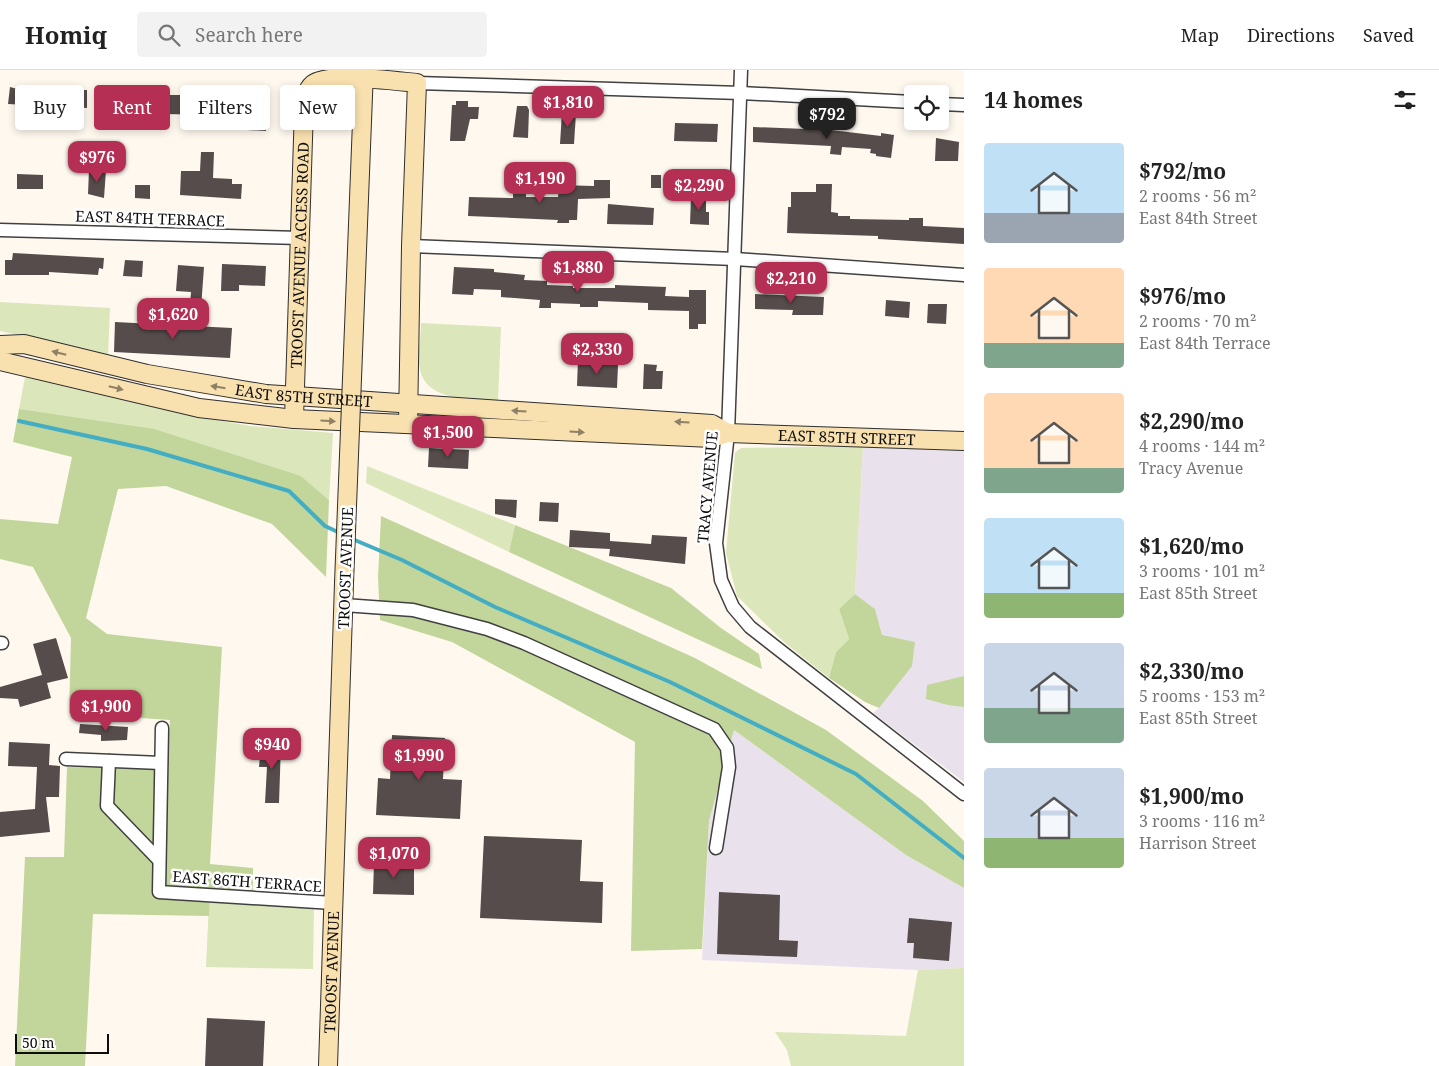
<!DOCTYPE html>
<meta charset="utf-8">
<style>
:root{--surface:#fff;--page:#f2f2f2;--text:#222;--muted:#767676;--line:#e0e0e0;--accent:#b42f53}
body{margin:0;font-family:"Noto Serif",serif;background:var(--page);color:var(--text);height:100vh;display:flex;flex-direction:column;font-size:19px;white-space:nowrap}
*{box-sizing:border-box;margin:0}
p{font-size:16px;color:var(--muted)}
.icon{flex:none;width:28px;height:28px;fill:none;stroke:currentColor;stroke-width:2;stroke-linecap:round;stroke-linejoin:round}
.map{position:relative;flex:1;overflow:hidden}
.side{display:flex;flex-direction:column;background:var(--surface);width:475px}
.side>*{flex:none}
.banner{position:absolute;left:15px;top:15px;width:475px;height:45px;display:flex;gap:10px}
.buttons{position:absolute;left:904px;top:15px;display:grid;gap:10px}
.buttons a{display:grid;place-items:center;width:45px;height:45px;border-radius:5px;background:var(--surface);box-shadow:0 2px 8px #0003;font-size:25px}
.scale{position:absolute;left:15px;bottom:12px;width:94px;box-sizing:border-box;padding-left:5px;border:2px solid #0d0d0d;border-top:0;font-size:14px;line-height:18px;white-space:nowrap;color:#0d0d0d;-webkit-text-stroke:4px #fff;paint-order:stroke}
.price{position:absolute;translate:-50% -42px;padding:0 11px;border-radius:10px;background:var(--accent);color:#fff;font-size:16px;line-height:32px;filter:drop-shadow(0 1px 2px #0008)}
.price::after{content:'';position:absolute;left:50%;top:30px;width:15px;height:11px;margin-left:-8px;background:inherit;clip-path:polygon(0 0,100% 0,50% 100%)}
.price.on{background:#222;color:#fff}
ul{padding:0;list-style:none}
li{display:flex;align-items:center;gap:15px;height:125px;padding:0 20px}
li span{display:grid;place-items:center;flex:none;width:140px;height:100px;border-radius:5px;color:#555}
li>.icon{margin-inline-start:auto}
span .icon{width:60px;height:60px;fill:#fffc;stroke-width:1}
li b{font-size:21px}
h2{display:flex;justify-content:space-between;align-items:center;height:60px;padding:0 20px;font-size:21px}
.chip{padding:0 18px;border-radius:5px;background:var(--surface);box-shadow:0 2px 8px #0003;font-size:18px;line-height:45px}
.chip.on{background:var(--accent);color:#fff}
header{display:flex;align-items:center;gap:30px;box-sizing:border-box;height:70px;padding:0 25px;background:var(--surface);border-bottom:1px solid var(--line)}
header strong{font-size:24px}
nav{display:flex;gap:28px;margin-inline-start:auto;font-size:18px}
.search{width:350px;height:45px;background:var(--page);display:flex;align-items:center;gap:12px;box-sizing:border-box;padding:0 18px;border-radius:5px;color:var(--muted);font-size:19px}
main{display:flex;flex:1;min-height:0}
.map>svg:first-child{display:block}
</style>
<header>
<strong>Homiq</strong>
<div class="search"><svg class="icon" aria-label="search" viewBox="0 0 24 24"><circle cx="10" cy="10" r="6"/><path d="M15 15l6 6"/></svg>Search here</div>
<nav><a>Map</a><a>Directions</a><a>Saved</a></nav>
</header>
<main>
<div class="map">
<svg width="964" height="996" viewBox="0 0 964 996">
<rect width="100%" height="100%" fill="#fef8ef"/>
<!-- industrial -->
<g fill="#e9e2ec">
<polygon points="863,376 964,376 964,712 873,643 879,638 882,565 875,539 855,524"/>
<polygon points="734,660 906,785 964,818 964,898 918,900 702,890 709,751"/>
</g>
<!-- green -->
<g fill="#dbe6bb">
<polygon points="0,232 110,238 108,286 0,261"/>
<path d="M421 253 501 257 498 331C473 329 427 332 420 300 417 286 421 268 421 253Z"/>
<polygon points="26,302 190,345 250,356 333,363 329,430 301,406 19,339"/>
<polygon points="863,376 855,524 839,539 849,569 836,582 829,608 785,573 737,526 726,483 735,383 741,378"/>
<polygon points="367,396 515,455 509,482 366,413"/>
<polygon points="209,832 314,838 313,899 206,897"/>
<polygon points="964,898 964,996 791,996 787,980 775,962 906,966 918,900"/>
</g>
<!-- forest -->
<g fill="#c2d69b">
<polygon points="19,339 154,359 301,406 329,430 326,507 272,454 166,416 118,419 86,548 107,564 222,577 210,794 253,798 253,820 210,818 209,846 93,844 85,996 15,996 25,787 64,787 67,697 167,699 170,650 69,643 71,568 33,497 0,489 0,449 58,454 72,387 13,372"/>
<polygon points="381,446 695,588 826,660 923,731 964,771 964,818 906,785 734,660 709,751 702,879 631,881 635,672 452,572 380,550 378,507"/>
<polygon points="515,455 671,518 721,558 759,584 762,599 509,482"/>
<polygon points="855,524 875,539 882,565 915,572 912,596 879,638 865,632 829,608 836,582 849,569 839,539"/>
<polygon points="964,606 964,637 948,635 926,629 927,615"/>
</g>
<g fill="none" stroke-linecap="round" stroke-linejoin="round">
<!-- stream -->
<g stroke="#43adc4" stroke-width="4">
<polyline points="19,351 147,379 289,421 325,456 342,464"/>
<polyline points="350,468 402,490 495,537 670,612 856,704 964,788"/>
</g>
</g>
<!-- building -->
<g fill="#554c4b">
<polygon points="10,17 21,20 87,20 87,38 8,34"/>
<polygon points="111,24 142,24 142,44 122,44 122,37 111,37"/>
<polygon points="162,25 221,25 221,45 161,44"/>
<polygon points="249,29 267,30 266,61 247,60"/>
<polygon points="456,31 468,31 468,37 479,37 478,49 470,49 465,71 450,71 452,35 456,35"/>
<polygon points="517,36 527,36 529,40 528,68 513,67"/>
<polygon points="562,42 576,43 574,74 560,74"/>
<polygon points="675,53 718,54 717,72 674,71"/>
<polygon points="753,57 831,60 881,66 881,63 894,65 891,88 876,86 876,84 870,83 871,79 842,77 841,85 830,84 831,76 753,72"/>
<polygon points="936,68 959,72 958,91 935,91"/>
<polygon points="101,80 118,80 118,93 100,93"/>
<polygon points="201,82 214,82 213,108 232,109 232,114 242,114 241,129 180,125 181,101 200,101"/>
<polygon points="89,100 106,100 104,128 88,124"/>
<polygon points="17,104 43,105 43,119 17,119"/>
<rect x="651" y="105" width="10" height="13"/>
<polygon points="594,110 610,110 610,128 578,129 577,150 569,150 569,153 557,153 558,150 468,146 469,127 513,128 513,121 526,121 526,127 558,127 559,115 594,116"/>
<polygon points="816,114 832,114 831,142 838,143 838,146 850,146 850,149 909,150 909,148 923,148 923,156 964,158 964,174 878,169 878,166 787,163 788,137 791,137 791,122 816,122"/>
<polygon points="135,115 150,115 150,129 135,128"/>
<polygon points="691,126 706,127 706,142 709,142 709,155 690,154"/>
<polygon points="608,134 654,138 653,155 607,154"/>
<polygon points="13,183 104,188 103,199 99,198 98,205 49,202 49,205 5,205 5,190 12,190"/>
<polygon points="125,190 143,191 142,207 123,206"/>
<polygon points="222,194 266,196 265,216 239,215 239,221 221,221"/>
<polygon points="178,195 204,197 201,238 190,237 191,222 176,221"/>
<polygon points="454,197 494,199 494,202 525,205 524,210 547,211 547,215 573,216 573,218 615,218 615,215 666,217 665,226 689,227 689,220 706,220 706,254 698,254 698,259 689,259 689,241 648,240 648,233 598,231 598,237 580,237 580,234 551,233 551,238 539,238 540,230 501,227 501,220 474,219 473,225 452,224"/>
<polygon points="755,224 824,227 823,245 792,245 793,240 755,239"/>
<polygon points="886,230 910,232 909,248 885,246"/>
<polygon points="928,234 947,234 946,254 927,253"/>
<polygon points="115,252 232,258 230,288 114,282"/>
<polygon points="578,289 593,289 593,294 618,295 617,318 577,316"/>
<polygon points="644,294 657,295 656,301 663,301 662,319 643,319"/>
<polygon points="429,378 469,380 468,399 428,397"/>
<polygon points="495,429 517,430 516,448 495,444"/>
<polygon points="540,432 559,433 558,452 539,451"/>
<polygon points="570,460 610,463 610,478 610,471 651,474 652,465 687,467 685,494 609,486 610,479 569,477"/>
<polygon points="56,568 68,608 47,613 51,628 20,637 18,629 0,628 0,617 42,605 33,574"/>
<polygon points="80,654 128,657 127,670 101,671 101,665 79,663"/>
<polygon points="392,665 445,668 443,709 462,710 460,749 376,745 378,708 390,709"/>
<polygon points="9,672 50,674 49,695 60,696 59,727 46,727 50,762 0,767 0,742 35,739 37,697 8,696"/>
<polygon points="261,673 281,674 279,733 265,733 267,697 259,697"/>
<polygon points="484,766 582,770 580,811 603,812 602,853 480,848"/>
<polygon points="374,793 414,794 414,825 373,824"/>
<polygon points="719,822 780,825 779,870 798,871 797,887 717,884"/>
<polygon points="909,848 952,852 949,891 913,888 914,873 907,873"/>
<polygon points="207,948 265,951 263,996 205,996"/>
</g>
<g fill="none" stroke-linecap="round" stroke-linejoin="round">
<!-- street casing -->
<g stroke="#404040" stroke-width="15">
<g id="street">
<polyline points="741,0 728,363 716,473 721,510 733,537 750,557 964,724"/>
<polyline points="417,13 741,23 912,32"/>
<polyline points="940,34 964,35"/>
<polyline points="0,160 300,168"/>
<polyline points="411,176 735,189 964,205"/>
<polyline points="344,535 413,540 487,559 524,573 714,659 727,678 729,697 716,778"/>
<polyline points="0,573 2,573"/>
<polyline points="162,658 159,822 333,833"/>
<polyline points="66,689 161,693"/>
<polyline points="109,691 107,736 159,790"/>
</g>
</g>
<!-- secondary casing -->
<g stroke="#2f2f2f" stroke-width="20">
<g id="secondary">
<path id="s1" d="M0 275 24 274 147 304 266 324 712 354 728 363"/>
<polyline points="353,283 364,0"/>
<path id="s2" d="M0 291 199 338 294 349 712 368 728 363 964 371"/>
<path id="s3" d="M294 349 304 38C305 30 306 20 313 14 328 2 396 11 417 13L411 176 408 354"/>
<path id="s4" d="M328 996 344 513"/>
</g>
</g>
<!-- street -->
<use href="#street" stroke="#fff" stroke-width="12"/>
<!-- secondary -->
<use href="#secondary" stroke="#f9e0af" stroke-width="18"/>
<!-- secondary-bridge casing -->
<g stroke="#2f2f2f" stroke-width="20" stroke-linecap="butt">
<polyline id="secondary-bridge" points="344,513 353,283"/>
</g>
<!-- secondary-bridge -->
<use href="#secondary-bridge" stroke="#f9e0af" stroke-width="18"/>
</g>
<!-- one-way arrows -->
<defs><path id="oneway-solid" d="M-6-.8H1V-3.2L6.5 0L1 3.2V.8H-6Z" transform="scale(1.25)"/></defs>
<g fill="#8f8166">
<use href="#oneway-solid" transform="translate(59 283) rotate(-166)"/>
<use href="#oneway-solid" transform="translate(218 317) rotate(-171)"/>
<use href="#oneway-solid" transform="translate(116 318) rotate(14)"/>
<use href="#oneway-solid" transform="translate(519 341) rotate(-176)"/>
<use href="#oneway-solid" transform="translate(328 351) rotate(3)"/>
<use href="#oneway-solid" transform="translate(682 352) rotate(-176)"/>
<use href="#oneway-solid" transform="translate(577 362) rotate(3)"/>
</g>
<g text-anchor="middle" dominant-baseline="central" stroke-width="5" stroke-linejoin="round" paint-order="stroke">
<!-- street labels -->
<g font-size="15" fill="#0d0d0d" stroke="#fff">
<text transform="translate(150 148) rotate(2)">EAST 84TH TERRACE</text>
<text stroke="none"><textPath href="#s3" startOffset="164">TROOST AVENUE ACCESS ROAD</textPath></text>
<text stroke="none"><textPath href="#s1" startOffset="309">EAST 85TH STREET</textPath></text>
<text stroke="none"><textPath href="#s2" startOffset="854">EAST 85TH STREET</textPath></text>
<text transform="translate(707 417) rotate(-85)">TRACY AVENUE</text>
<text transform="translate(345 498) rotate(-88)">TROOST AVENUE</text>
<text transform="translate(247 811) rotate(4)">EAST 86TH TERRACE</text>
<text stroke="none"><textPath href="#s4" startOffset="94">TROOST AVENUE</textPath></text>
</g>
</g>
</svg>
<div class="buttons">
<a><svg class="icon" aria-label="locate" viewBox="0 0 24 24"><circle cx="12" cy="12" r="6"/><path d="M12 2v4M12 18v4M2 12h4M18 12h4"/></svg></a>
</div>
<div class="scale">50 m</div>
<b class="price" style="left:568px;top:58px">$1,810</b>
<b class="price on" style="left:827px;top:70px">$792</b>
<b class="price" style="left:97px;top:113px">$976</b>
<b class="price" style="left:540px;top:134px">$1,190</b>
<b class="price" style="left:699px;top:141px">$2,290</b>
<b class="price" style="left:578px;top:223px">$1,880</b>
<b class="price" style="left:791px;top:234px">$2,210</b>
<b class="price" style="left:173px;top:270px">$1,620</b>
<b class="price" style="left:597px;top:305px">$2,330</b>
<b class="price" style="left:448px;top:388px">$1,500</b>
<b class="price" style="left:106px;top:662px">$1,900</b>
<b class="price" style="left:272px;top:700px">$940</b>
<b class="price" style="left:419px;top:711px">$1,990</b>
<b class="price" style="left:394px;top:809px">$1,070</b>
<div class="banner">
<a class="chip">Buy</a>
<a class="chip on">Rent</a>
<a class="chip">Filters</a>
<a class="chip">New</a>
</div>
</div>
<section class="side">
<h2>14 homes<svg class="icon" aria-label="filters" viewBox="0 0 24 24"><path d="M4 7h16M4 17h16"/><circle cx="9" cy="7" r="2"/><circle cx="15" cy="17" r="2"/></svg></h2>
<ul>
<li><span style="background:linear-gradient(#bfe0f5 70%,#9aa5b1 0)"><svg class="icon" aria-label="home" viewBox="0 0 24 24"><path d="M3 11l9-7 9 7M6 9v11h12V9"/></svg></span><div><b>$792/mo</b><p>2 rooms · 56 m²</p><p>East 84th Street</p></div></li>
<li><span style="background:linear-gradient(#ffd9b3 75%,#7fa58c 0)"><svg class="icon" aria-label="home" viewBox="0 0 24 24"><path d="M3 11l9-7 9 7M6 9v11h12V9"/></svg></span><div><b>$976/mo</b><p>2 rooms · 70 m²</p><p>East 84th Terrace</p></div></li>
<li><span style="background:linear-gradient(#ffd9b3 75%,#7fa58c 0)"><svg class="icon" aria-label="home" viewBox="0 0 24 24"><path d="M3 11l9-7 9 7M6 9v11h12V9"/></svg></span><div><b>$2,290/mo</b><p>4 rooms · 144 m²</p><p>Tracy Avenue</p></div></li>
<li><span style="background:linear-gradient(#bfe0f5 75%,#8fb573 0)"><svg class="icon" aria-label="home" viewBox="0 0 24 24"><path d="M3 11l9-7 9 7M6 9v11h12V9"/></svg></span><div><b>$1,620/mo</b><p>3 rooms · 101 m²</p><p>East 85th Street</p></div></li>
<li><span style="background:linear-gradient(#c9d6e8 65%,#7fa58c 0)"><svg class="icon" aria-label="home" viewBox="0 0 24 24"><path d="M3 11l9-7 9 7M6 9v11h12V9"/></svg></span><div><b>$2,330/mo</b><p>5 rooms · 153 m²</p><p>East 85th Street</p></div></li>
<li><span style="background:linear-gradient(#c9d6e8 70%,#8fb573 0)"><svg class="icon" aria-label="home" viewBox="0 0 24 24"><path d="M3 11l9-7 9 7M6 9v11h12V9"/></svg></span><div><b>$1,900/mo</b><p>3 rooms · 116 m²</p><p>Harrison Street</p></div></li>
</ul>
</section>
</main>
